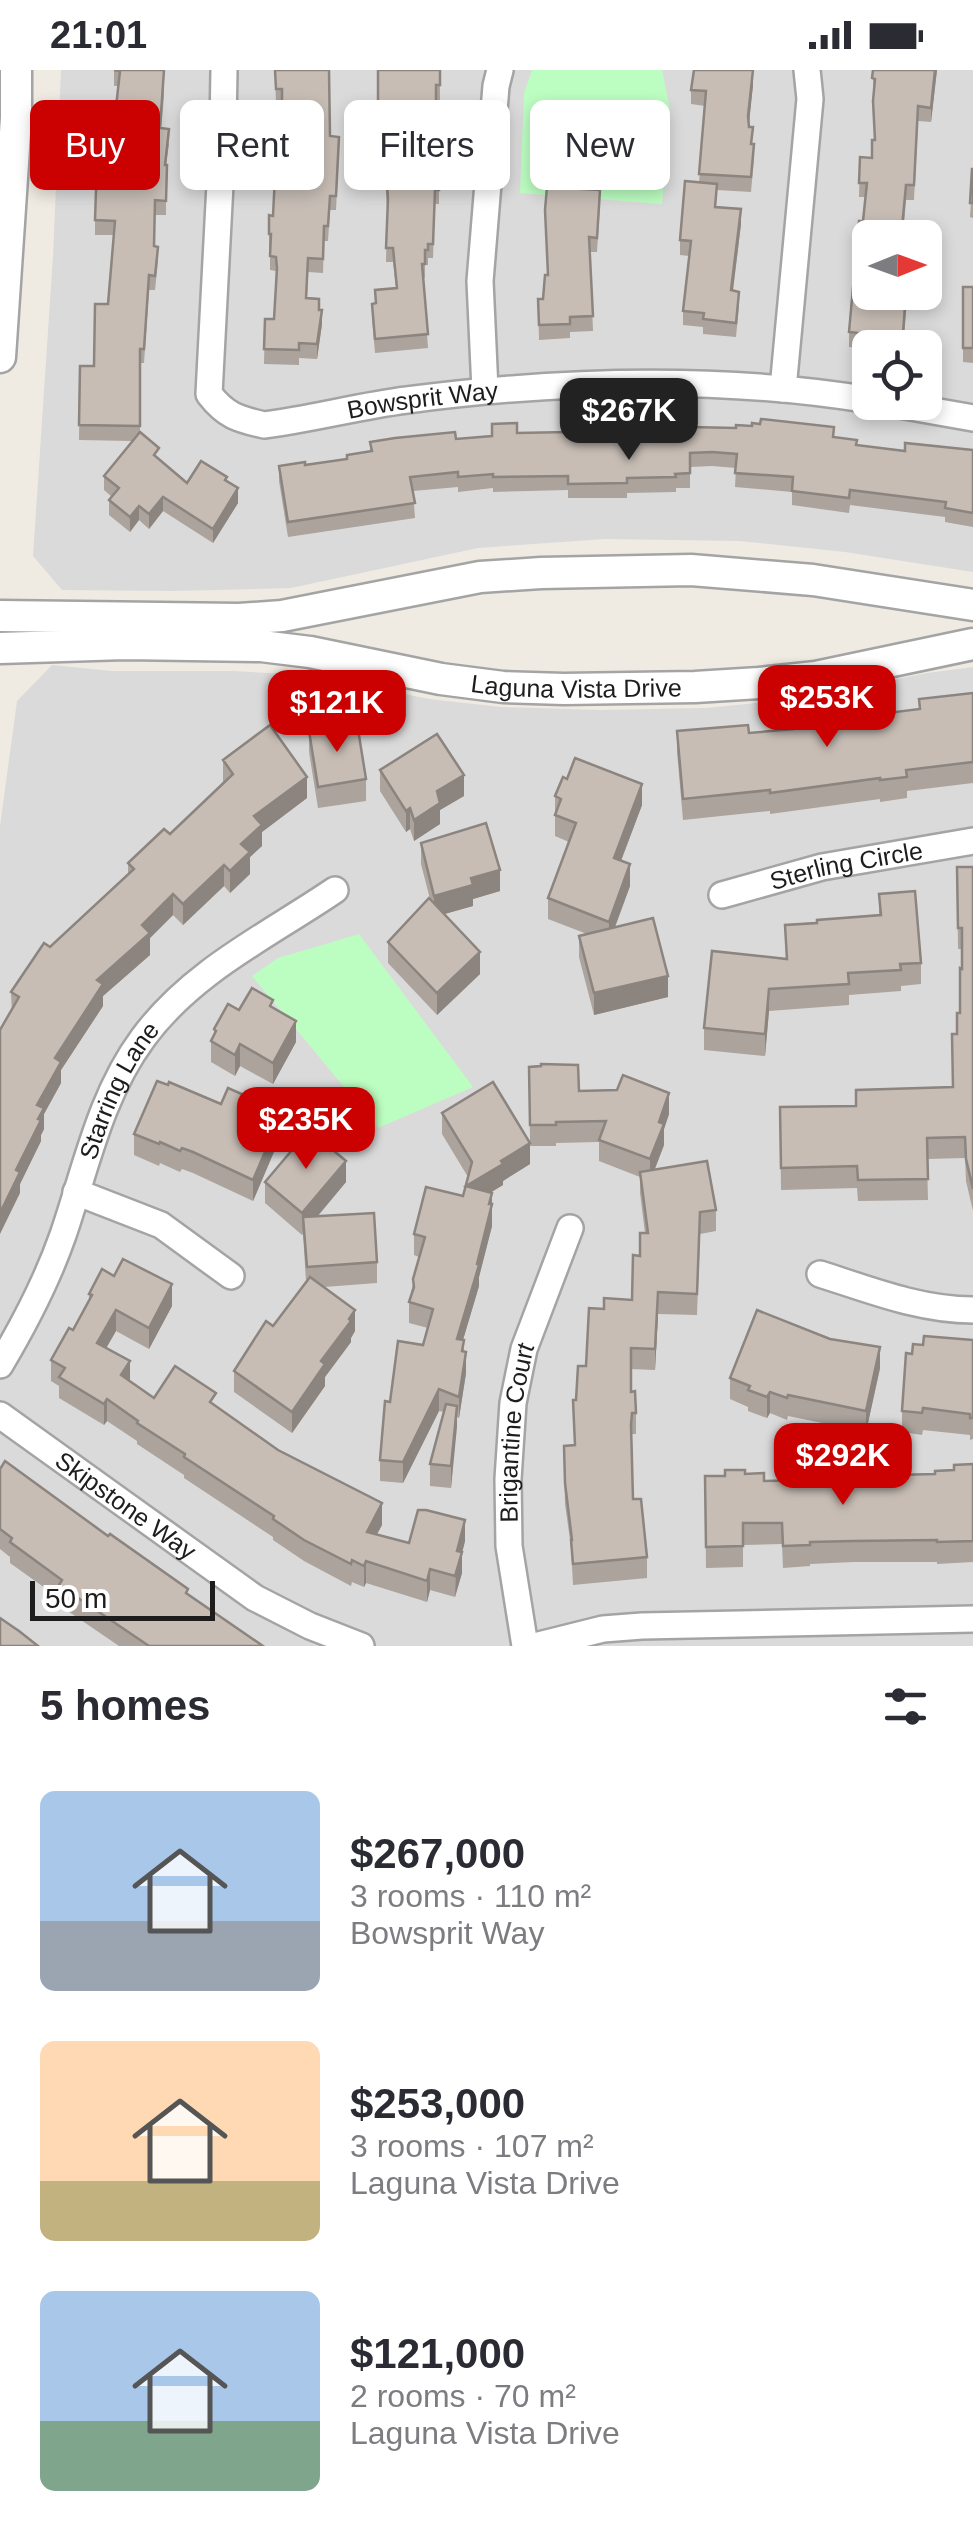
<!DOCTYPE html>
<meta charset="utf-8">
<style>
:root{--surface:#fff;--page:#f7f7f7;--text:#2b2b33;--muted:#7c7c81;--accent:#ca0100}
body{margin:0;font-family:Arial,sans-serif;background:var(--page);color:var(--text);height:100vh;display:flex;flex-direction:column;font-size:38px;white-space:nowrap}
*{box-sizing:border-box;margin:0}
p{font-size:32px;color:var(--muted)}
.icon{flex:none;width:55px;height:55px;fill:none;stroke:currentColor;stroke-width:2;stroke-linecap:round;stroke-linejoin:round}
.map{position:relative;height:1576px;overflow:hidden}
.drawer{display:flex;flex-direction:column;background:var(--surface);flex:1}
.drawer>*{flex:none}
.guide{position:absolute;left:30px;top:30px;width:915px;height:90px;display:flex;gap:20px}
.needle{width:65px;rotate:89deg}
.fabs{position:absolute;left:852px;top:150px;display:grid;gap:20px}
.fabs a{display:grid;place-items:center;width:90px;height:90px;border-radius:15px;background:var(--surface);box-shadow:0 5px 15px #0003;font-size:50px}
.scale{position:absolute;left:30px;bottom:25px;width:185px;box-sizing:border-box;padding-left:10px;border:5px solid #1d1d1d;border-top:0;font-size:28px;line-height:35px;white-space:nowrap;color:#1d1d1d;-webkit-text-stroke:8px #fff;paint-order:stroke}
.price{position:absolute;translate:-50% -85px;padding:0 22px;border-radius:20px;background:var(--accent);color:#fff;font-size:32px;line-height:65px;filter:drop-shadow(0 2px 5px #0008)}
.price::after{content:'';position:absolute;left:50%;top:60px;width:30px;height:22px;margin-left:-15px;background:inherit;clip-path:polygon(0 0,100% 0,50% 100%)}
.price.active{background:#222;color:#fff}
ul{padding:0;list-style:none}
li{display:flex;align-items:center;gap:30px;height:250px;padding:0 40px}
li span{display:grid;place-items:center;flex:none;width:280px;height:200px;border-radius:15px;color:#555}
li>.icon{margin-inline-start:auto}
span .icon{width:120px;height:120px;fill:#fffc;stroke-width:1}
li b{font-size:42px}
h2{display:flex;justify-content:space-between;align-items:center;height:120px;padding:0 40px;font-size:42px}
.pill{padding:0 35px;border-radius:15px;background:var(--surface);box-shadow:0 5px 15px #0003;font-size:35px;line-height:90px}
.pill.active{background:var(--accent);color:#fff}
.status{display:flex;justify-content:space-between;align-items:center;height:70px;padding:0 50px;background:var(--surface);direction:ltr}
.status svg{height:28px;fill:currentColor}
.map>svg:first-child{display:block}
</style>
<div class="status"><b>21:01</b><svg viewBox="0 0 49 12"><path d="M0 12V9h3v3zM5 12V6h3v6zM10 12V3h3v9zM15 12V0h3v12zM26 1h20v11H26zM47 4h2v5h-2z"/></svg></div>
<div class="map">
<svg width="973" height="1576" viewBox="0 0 973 1576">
<rect width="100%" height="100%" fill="#efebe2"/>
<!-- residential -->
<g fill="#dbdada" fill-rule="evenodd">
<path d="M61 0H973V502L845 482 740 471 605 469 478 478 291 518 174 521 62 520 33 486 53 186ZM870 168H925V222H870ZM870 278H925V332H870Z"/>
<polygon points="52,595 112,601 233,601 285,604 345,612 429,629 501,637 601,640 706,638 795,629 927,603 973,597 973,1576 0,1576 0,756 17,631"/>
</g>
<!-- park -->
<g fill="#bcfdc1">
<polygon points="532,0 662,0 670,40 662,134 520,123 524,23"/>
<polygon points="359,864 473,1017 378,1058 252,906 278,888"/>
</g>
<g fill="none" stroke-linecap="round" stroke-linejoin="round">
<!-- minor casing -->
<g stroke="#a4a4a4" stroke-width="30">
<g id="minor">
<path id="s1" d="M224 0 223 57 209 324C226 346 238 349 264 355 312 349 359 336 407 330 560 310 717 305 870 330"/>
<polyline points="783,319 810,29 807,0"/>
<polyline points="485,320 480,211 496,16 500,0"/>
<polyline points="882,332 973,348"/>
<path id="s2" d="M722 825 822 797 973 771"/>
<polyline points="76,1122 161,1155 231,1206"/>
<path d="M820 1204C870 1220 920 1240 973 1240"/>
<path id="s3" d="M0 1295C25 1253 47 1211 63 1165 86 1098 100 1026 143 968 192 901 269 865 335 820"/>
<path id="s4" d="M0 1345 255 1528 310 1556 361 1576"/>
<path id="s5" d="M525 1576 509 1476 508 1409 513 1333 524 1279 570 1158"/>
<polyline points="535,1576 603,1559 642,1556 973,1549"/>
</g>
</g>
<!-- tertiary casing -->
<g stroke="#a4a4a4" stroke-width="35">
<g id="tertiary">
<polyline points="0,287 16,48 16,0"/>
<polyline points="0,546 239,549 282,546 480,507 541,503 691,500 813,510 973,535"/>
<path id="s6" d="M0 578 125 574 261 576 310 582 441 609 503 617 564 619 695 617 759 613 816 607 973 574"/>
</g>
</g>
<!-- minor -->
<use href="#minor" stroke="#fff" stroke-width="25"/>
<!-- tertiary -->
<use href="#tertiary" stroke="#fff" stroke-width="30"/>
</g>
<!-- wall -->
<g fill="#aba39c">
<polygon points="114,0 164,0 164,27 161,58 169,74 166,95 166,145 155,145 154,176 158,191 155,220 149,220 144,293 140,293 140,362 159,390 187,413 227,411 238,433 213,473 163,441 149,459 139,450 130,462 109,445 109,430 112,427 104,420 104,406 132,371 79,370 80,296 94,296 108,234 114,165 95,165 95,150 110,92 118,16 114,16"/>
<polygon points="275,0 330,66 339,81 336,140 330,140 328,171 324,171 323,203 308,202 307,228 319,240 322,254 317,289 299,288 299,295 264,294 265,249 274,249 276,201 270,200 270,179 269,178 269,145 273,146 280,86 282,34 276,34"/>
<polygon points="377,0 440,0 440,30 436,30 436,53 429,53 431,95 439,120 439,134 435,134 433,188 428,188 428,195 425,195 425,208 423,208 428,278 375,283 372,248 372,234 375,233 375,220 396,218 393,192 386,192 387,139 382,53 378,53"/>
<polygon points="873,0 937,0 931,52 918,51 914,130 906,130 903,168 870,168 907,232 903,278 870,279 849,277 849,262 866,127 859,127 860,87 872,88 874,70"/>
<polygon points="753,15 749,54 754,88 751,122 717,120 716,137 741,154 733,221 739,236 736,267 703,264 703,257 683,255 683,241 689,186 680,185 680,170 699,113 705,36 691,34 691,20"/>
<polygon points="973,99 973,148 970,147"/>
<polygon points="600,134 597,182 590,182 593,261 570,262 570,268 539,270 538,229 543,229 547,205"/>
<polygon points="963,217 973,217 973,293 963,292"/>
<polygon points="666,353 690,357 834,368 857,375 905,381 973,380 973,457 945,452 945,447 850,435 849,443 792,435 792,422 735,417 736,398 712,396 690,397 690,418 676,418 676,422 627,423 627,428 568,428 568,420 493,422 493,418 458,422 458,417 413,421 415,448 288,467 279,411 279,396 305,395 347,389 370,381 370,372 456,369 517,363 568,362"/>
<polygon points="973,623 973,713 907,721 907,728 880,732 880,729 770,744 770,741 683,750 677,682 677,661 749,663 793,659 919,639 919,629"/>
<polygon points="309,661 366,709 366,731 318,738 309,682"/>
<polygon points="223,690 307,728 262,762 262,776 250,787 250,804 230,823 224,816 183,855 173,845 150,868 150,885 103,926 103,936 61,1000 61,1013 44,1044 44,1059 41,1065 41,1071 20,1114 20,1123 11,922 50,877 128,804 128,793 170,764 224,713 223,711"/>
<polygon points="380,700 464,726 440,740 440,754 414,771 410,759 406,762 380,721"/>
<polygon points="555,726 642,735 621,791 630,816 615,857 668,927 594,945 579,887 579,866 587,864 548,849 548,828 569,772 555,766"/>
<polygon points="421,773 500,821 473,829 473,836 444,844 480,904 437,945 388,893 388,872 430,829 421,794"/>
<polygon points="957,797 973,797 973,1141 966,1111 965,1088 927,1089 928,1130 858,1131 857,1118 781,1120 780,1037 856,1036 953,1017 960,943 962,899 962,879 958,879"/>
<polygon points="879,824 921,893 921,914 901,916 901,921 849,925 849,935 769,941 765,986 704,980 704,958 786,889 785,855 879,845"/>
<polygon points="273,938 296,972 273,1014 240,996 235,1006 211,992 211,971 214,964 214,959 239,940"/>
<polygon points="529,997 579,1021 669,1044 664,1059 664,1075 655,1099 716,1140 716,1161 700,1164 697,1245 658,1244 655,1300 631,1299 631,1322 636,1343 636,1364 632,1364 632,1372 633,1429 647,1487 647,1508 573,1515 571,1477 565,1434 564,1397 574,1375 576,1330 604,1239 632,1230 645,1163 640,1123 640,1107 599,1091 599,1072 556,1073 556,1076 530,1076 530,1094 503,1111 503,1115 490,1123 492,1123 492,1156 479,1207 479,1216 463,1270 466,1303 459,1348 457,1347 451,1418 430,1416 430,1394 444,1342 439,1341 403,1413 380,1411 380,1390 390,1332 423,1275 428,1258 409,1253 409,1232 419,1187 414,1185 414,1164 463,1126 468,1107 442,1064 442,1043 530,1072"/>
<polygon points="282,1063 253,1131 193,1103 182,1099 180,1102 160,1093 159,1096 134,1085 134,1064"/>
<polygon points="265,1112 346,1112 318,1146 377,1192 377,1213 324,1217 355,1261 351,1268 351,1272 325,1307 325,1316 292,1363 234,1322 234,1301 273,1256 306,1211 303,1164 302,1165 265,1133"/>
<polygon points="89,1224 172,1236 149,1279 116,1261 106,1278 130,1311 154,1328 216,1336 382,1455 376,1465 409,1473 465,1471 462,1483 462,1503 455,1527 430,1520 427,1532 366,1513 364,1517 352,1512 351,1516 304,1491 273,1470 273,1467 184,1408 184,1405 137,1374 137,1371 107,1351 104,1355 59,1328 59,1316 51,1311 51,1290 73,1260 89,1230"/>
<polygon points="973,1270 973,1369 970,1370 970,1365 923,1360 922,1365 902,1362 902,1341 912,1284 923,1275"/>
<polygon points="880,1298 866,1362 788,1346 787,1350 770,1343 767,1348 748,1341 748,1337 730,1329 730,1308"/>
<polygon points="973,1394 973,1492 937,1494 937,1492 853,1492 810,1494 810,1496 783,1498 782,1474 743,1475 743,1497 706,1498 705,1406 745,1404 764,1411 852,1409 935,1404"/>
<polygon points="0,1399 188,1524 263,1576 119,1576 59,1535 59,1528 10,1493 10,1487 0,1479"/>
</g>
<!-- shaded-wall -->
<g fill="#8b847f">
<polygon points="753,0 753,15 748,61 748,46"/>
<polygon points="935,0 937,0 931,52 931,38"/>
<polygon points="741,139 741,154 731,235 731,220"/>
<polygon points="322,240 322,254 317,289 317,274"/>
<polygon points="238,418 238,433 213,473 213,459"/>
<polygon points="163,427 163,441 149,459 149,444"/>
<polygon points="139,436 139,450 130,462 130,447"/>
<polygon points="464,705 464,726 440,740 440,754 414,771 414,750 437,721"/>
<polygon points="307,707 307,728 262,762 262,776 250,787 250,804 230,823 230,801 254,746"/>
<polygon points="642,714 642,735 614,809 614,788"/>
<polygon points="410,738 410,759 406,762 406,741"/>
<polygon points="630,794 630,816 609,873 609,852"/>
<polygon points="224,795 224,816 183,855 183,834"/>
<polygon points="500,800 500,821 473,829 473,836 434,847 434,826 471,808"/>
<polygon points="173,824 173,845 150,868 150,885 103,926 103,936 61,1000 61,1013 44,1044 44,1059 41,1065 41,1071 20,1114 20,1123 0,1164 0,1143 16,1100 37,1035 55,988 97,910 142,855"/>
<polygon points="480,882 480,904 437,945 437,923"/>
<polygon points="668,906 668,927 594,945 594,923"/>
<polygon points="769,919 769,941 765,986 765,964"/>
<polygon points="296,951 296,972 273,1014 273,993"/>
<polygon points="240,974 240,996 235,1006 235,985"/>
<polygon points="669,1023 669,1044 664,1059 664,1075 650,1111 650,1089 659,1052"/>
<polygon points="282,1042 282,1063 253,1131 253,1110"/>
<polygon points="530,1073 530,1094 503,1111 503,1115 466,1137 466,1116 501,1091"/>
<polygon points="346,1091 346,1112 304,1162 303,1147 302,1165 302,1143"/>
<polygon points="492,1123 492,1156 479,1207 479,1216 457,1290 457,1269 477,1194"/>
<polygon points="172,1214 172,1236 149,1279 149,1258"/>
<polygon points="658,1222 658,1244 655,1300 655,1279"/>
<polygon points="116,1240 116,1261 97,1294 97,1273"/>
<polygon points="355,1240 355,1261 351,1268 351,1272 325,1307 325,1316 292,1363 292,1342 321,1291"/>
<polygon points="880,1277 880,1298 866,1362 866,1341"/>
<polygon points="466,1282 466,1303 459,1348 459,1327"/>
<polygon points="130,1291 130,1312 121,1305"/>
<polygon points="439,1319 439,1341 403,1413 403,1392"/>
<polygon points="770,1322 770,1343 767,1348 767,1327"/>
<polygon points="107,1329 107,1351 104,1355 104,1334"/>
<polygon points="457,1336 457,1357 451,1418 451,1396"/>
<polygon points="382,1433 382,1455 367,1483 367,1462"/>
<polygon points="465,1450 465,1471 462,1483 462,1503 455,1527 457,1481"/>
<polygon points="366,1491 366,1513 364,1517 364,1496"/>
<polygon points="430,1499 430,1520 427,1532 427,1511"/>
</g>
<!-- building -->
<g fill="#c7bdb5" stroke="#8b847f" stroke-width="2.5">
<polygon points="114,0 164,0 160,58 169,59 165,95 167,95 166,131 155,130 154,176 158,177 155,206 149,205 144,279 140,279 140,356 79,355 80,296 94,296 95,234 108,234 115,151 95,150 97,91 110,92 120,1"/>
<polygon points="275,0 329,0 330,66 339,67 336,126 330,126 328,156 324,156 323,189 308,188 306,228 319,229 319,240 322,240 317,274 299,273 299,280 264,279 265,249 274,249 277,198 276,187 270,186 271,164 269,164 269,145 273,146 276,85 280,86 282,44 282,19 276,19"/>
<polygon points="378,0 440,0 440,15 436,15 436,38 428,38 431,95 438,94 439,120 435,120 433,174 428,174 428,180 425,180 425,194 422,194 428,264 375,269 372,234 376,233 375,220 397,218 393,178 386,178 388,129 382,39 378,39"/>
<polygon points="694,0 753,0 748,46 749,57 753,57 751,74 754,74 751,107 699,104 706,21 691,20"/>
<polygon points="873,0 935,0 931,38 918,36 914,115 906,115 901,168 870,168 870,222 906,222 903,263 896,263 895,267 849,262 859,151 863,151 867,113 859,113 860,87 872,88 872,70 875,70 873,31 875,9 872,8"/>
<polygon points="972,99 973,99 973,133 970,133"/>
<polygon points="685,111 717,114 715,137 741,139 731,220 739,222 736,253 703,249 704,243 683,241 691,171 680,170"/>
<polygon points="547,117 600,120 597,168 589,167 593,246 570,247 570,254 539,255 538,229 543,229 545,205 548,205 545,140"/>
<rect x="963" y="217" width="10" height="61"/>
<polygon points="761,349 834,357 833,367 857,370 856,375 905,381 905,373 973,380 973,443 945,438 946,432 850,420 849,428 792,421 793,407 735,403 737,384 712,382 690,383 690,403 675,404 676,407 627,408 627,413 568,414 568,406 493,407 493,404 458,407 458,402 410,407 415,433 288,452 279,396 305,392 305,395 347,389 347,385 372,381 370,372 395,368 455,362 456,369 492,366 492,354 517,353 517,363 568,362 568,355 591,355 591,352 665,351 666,353 690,353 690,357 736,358 736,355 752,356 752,353 760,354"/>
<polygon points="140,362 159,378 154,385 187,413 201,391 227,407 225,410 238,418 213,459 163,427 149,444 139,436 130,447 109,430 119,418 104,406"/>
<polygon points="973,623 973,692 906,700 907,707 880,710 880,708 770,723 770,720 683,729 677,661 748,655 749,663 793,659 793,655 839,652 839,649 920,639 919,629"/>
<polygon points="357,653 366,709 318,717 309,661 323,657"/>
<polygon points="270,655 307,707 254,746 262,755 241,774 250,782 230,801 224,795 183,834 173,824 142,855 150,863 97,910 103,914 55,988 61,992 37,1035 44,1038 38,1049 41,1050 16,1100 20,1102 0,1143 0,960 19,927 11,922 44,873 50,877 134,799 128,793 164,759 170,764 233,704 223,690"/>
<polygon points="437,664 464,705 437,721 440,733 414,750 410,738 406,741 380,700"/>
<polygon points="575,688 642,714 614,788 630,794 609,852 548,828 576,753 555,745 561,729 555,726 563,707 567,709"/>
<polygon points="486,753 500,800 471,808 473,815 434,826 421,773"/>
<polygon points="957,797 973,797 973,1119 966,1089 965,1067 927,1068 928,1109 858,1110 857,1096 781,1098 780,1037 856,1036 856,1020 953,1017 952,964 957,964 957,943 960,943 960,898 962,899 962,858 958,858"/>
<polygon points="915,821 921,893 900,894 901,900 848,903 849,914 769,919 765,964 704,958 712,881 787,889 785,855 817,853 817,850 881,845 879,824"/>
<polygon points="429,828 480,882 437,923 388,872"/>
<polygon points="653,848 668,906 594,923 579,866"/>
<polygon points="252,918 273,930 270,936 296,951 273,993 240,974 235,985 211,971 216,961 214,959 228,934 239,940"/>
<polygon points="541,994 578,995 579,1021 617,1020 623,1005 669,1023 659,1052 664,1054 650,1089 599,1070 606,1051 556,1052 556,1055 530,1055 529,997 541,996"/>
<polygon points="157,1011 168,1015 169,1012 221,1034 228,1018 282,1042 253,1110 193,1082 182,1078 180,1081 160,1072 159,1074 134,1064"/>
<polygon points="493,1012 530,1073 501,1091 503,1094 466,1116 492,1123 489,1134 492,1134 477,1194 479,1195 457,1269 464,1270 462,1281 466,1282 459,1327 439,1319 403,1392 380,1390 385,1331 390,1332 398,1271 423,1275 433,1239 409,1232 414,1217 413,1209 425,1167 414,1164 426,1117 463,1126 472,1092 442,1043"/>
<polygon points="309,1060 346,1091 302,1143 265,1112"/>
<polygon points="707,1091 716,1140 700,1142 697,1224 658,1222 655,1279 631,1278 631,1322 635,1321 636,1343 632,1343 631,1355 633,1429 641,1429 647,1487 573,1494 571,1470 572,1470 565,1413 564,1376 575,1375 573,1330 576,1330 578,1296 586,1296 589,1238 604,1239 604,1228 632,1230 633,1185 640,1186 640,1163 648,1163 640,1102"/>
<polygon points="374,1143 377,1192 307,1197 303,1147"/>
<polygon points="123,1189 172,1214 149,1258 116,1240 97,1273 130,1291 121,1305 154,1328 175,1296 216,1323 210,1332 278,1380 382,1433 367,1462 409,1473 418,1440 426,1440 465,1450 457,1481 462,1482 455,1506 430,1499 427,1511 366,1491 364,1496 352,1490 351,1494 304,1470 273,1449 274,1446 184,1387 185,1384 137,1353 138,1351 107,1329 104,1334 59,1307 65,1298 51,1290 69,1258 73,1260 92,1225 89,1224 102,1199 114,1206"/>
<polygon points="310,1207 355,1240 349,1249 351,1251 321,1291 325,1294 292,1342 234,1301 266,1251 273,1256"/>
<polygon points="757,1240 830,1269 880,1277 866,1341 788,1325 787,1328 770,1322 767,1327 748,1320 750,1316 730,1308"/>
<polygon points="924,1266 973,1270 973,1348 970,1348 970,1344 923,1338 922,1343 902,1341 906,1283 912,1284 913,1274 923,1275"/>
<polygon points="446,1334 457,1336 451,1396 430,1394"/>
<polygon points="5,1391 108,1466 110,1464 188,1519 186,1523 263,1576 149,1576 59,1515 62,1510 10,1472 12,1468 0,1459 0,1399"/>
<polygon points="973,1394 973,1471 937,1472 937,1470 853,1471 810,1472 810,1475 783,1476 782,1453 743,1453 743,1476 706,1477 705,1406 725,1406 725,1400 745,1400 745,1404 764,1403 764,1411 852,1409 852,1406 935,1404 935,1401 954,1400 954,1395"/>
<polygon points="0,1548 19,1561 38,1576 0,1576"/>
</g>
<g text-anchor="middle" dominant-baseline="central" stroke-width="8" stroke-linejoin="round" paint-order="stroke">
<!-- street labels -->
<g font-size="25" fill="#1d1d1d" stroke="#fff">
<text stroke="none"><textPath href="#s1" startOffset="550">Bowsprit Way</textPath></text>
<text stroke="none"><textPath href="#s6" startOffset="580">Laguna Vista Drive</textPath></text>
<text stroke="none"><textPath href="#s2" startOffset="128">Sterling Circle</textPath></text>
<text stroke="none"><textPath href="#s3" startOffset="300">Starring Lane</textPath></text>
<text stroke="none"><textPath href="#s5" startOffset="215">Brigantine Court</textPath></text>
<text stroke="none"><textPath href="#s4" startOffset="155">Skipstone Way</textPath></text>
</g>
</g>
</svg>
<div class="fabs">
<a><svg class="needle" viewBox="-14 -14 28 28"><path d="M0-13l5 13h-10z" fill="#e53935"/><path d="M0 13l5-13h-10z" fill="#7c7c81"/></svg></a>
<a><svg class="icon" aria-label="locate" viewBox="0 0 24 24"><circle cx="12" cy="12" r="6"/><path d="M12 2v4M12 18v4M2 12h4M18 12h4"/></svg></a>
</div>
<div class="scale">50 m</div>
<b class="price active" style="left:629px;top:393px">$267K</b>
<b class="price" style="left:827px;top:680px">$253K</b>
<b class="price" style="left:337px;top:685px">$121K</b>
<b class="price" style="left:306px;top:1102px">$235K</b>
<b class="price" style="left:843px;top:1438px">$292K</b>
<div class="guide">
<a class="pill active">Buy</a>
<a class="pill">Rent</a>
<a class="pill">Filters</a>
<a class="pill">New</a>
</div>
</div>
<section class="drawer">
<h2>5 homes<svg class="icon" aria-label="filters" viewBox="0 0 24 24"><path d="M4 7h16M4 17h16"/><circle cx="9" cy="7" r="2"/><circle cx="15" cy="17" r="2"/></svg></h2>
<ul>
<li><span style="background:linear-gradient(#a9c7e8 65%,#9aa5b1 0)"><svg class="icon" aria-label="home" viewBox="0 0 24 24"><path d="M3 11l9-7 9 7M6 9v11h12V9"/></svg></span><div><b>$267,000</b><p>3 rooms · 110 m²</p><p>Bowsprit Way</p></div></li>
<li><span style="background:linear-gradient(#ffd9b3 70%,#c2b280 0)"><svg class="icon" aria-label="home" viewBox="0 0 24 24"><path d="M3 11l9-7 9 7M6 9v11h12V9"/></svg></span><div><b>$253,000</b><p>3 rooms · 107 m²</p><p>Laguna Vista Drive</p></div></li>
<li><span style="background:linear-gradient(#a9c7e8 65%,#7fa58c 0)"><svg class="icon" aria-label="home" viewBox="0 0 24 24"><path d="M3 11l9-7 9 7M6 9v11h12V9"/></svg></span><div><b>$121,000</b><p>2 rooms · 70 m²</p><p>Laguna Vista Drive</p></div></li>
</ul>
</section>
